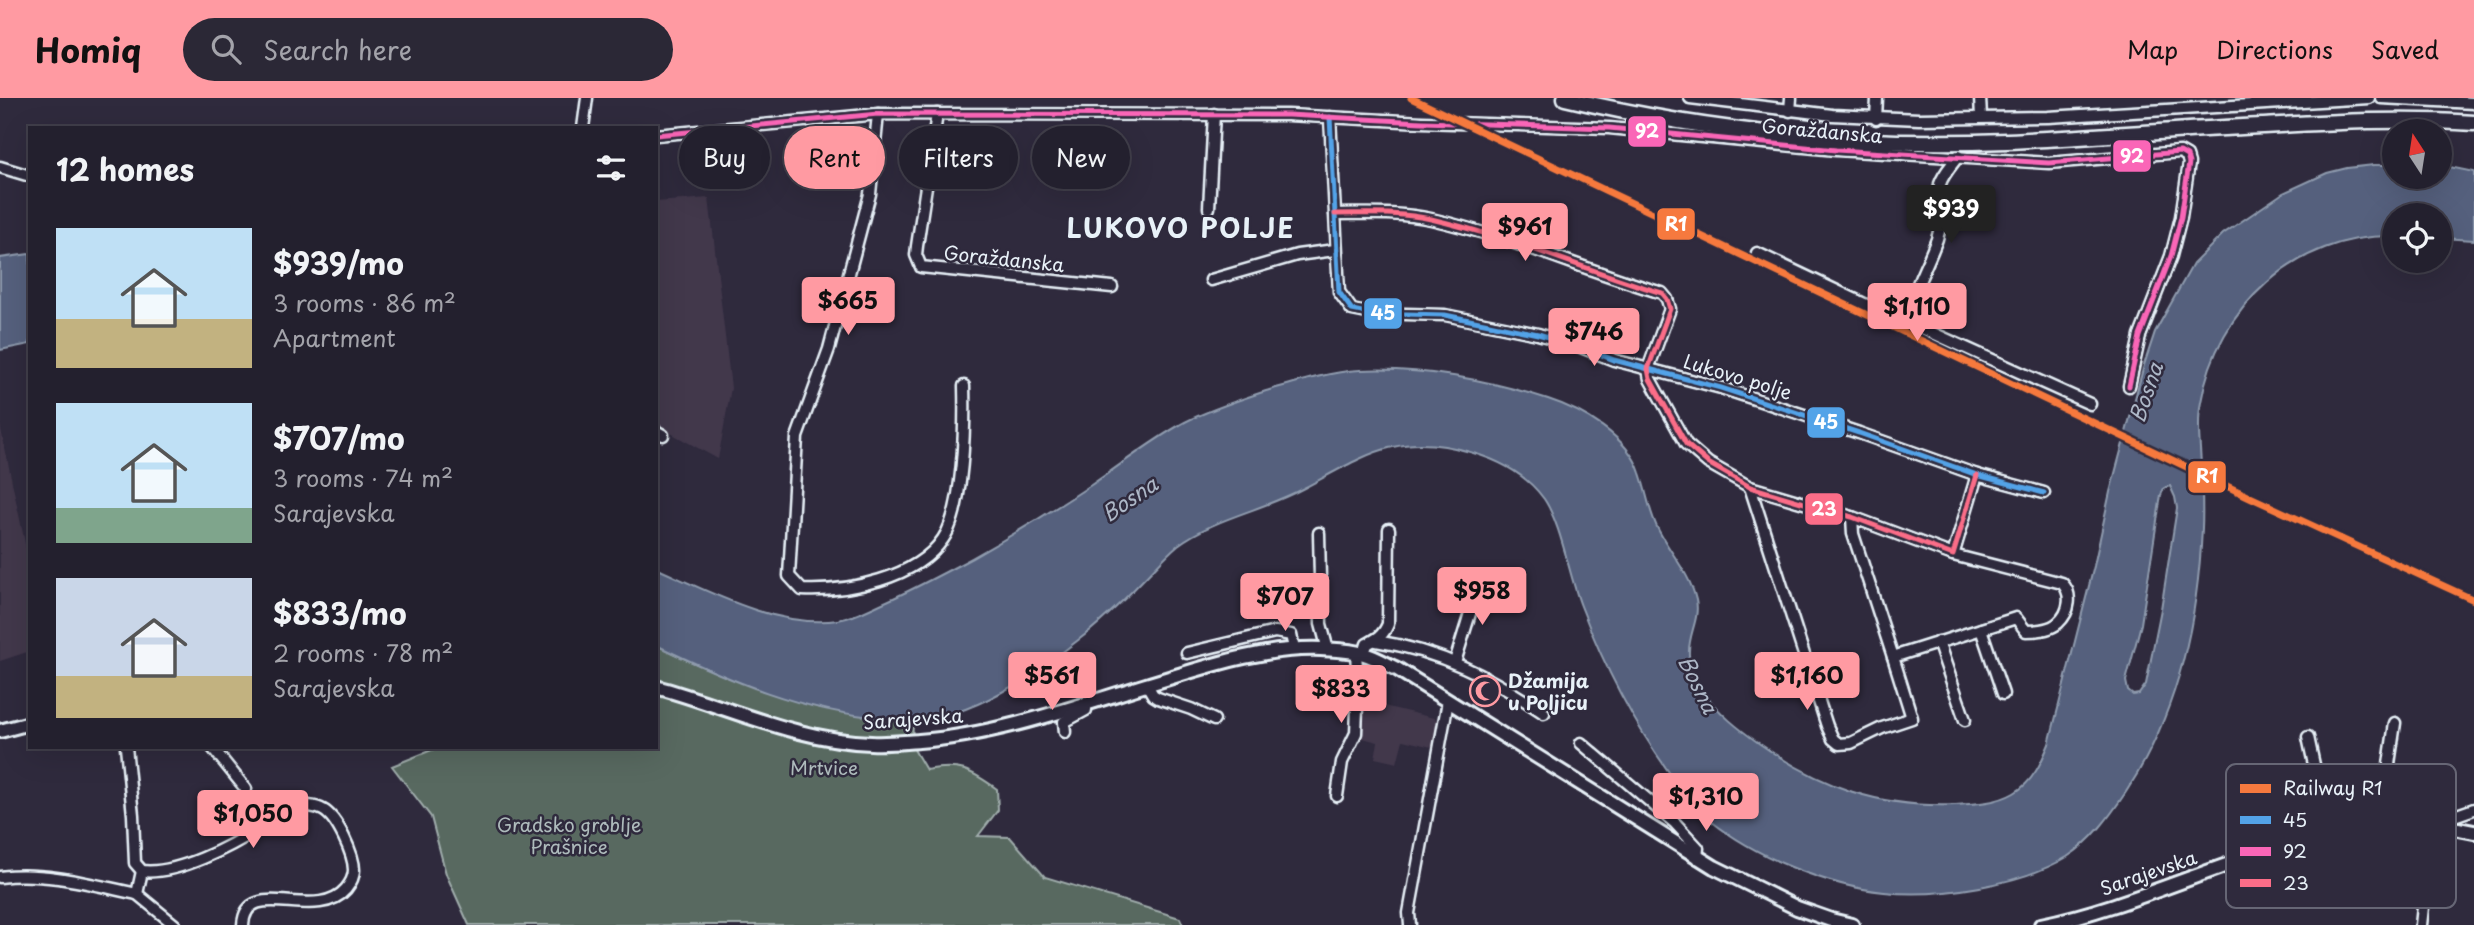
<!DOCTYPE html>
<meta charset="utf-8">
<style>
:root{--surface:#23202e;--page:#2b2836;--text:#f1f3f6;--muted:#a3a3aa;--line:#403e4a;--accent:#ff9aa2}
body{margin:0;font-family:"Playpen Sans",sans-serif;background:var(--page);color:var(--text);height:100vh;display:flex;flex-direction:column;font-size:26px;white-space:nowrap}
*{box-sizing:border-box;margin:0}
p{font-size:23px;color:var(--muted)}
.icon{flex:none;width:38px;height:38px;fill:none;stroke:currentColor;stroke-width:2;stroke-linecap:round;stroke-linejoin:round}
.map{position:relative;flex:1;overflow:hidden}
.details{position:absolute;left:28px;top:28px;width:630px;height:623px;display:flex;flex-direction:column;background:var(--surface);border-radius:0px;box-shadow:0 7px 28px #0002,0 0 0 2px var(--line)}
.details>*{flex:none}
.guide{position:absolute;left:679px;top:28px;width:665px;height:63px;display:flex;gap:14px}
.needle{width:46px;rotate:348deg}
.tools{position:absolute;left:2382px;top:21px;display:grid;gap:14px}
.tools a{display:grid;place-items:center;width:70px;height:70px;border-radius:50%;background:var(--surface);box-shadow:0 7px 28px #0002,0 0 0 2px var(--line);font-size:35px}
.price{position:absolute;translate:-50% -60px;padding:0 16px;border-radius:7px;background:var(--accent);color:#111;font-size:23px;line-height:46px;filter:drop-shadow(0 2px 4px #0008)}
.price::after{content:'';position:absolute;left:50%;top:42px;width:21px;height:16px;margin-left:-10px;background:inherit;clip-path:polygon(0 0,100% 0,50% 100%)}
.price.selected{background:#222;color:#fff}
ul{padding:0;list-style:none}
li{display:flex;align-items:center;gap:21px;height:175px;padding:0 28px}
li span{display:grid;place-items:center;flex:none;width:196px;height:140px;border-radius:0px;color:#555}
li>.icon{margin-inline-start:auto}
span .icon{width:84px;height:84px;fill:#fffc;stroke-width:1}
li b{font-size:30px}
h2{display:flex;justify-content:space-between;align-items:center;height:84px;padding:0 28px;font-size:30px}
.chip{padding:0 24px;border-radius:32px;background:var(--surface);box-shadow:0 7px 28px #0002,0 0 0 2px var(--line);font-size:24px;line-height:63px}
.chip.selected{background:var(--accent);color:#111}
header{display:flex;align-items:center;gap:42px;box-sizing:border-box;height:98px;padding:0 35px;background:var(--accent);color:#111}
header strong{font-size:33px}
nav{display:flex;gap:38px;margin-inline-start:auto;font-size:24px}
.search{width:490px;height:63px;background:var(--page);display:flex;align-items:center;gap:18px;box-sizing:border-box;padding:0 24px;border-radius:38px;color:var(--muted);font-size:26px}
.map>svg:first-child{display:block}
</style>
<header>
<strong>Homiq</strong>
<div class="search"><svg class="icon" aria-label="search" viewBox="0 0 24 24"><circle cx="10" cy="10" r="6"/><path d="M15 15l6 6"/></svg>Search here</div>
<nav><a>Map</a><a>Directions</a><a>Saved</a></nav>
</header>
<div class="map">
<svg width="2474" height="827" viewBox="0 0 2474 827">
<rect width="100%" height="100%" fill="#2f2a3d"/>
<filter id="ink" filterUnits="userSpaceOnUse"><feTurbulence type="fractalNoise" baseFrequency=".0143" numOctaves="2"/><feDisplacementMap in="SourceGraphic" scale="14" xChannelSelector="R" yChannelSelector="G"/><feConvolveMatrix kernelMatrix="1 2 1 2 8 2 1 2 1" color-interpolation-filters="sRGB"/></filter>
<g filter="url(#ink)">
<!-- built -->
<g fill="#42384c">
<polygon points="709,100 731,290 718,361 656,327 656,104"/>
<polygon points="0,327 30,469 30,553 0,563"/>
<polygon points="1367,604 1442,622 1436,650 1403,642 1397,665 1375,660 1378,644 1359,639"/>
</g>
<!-- green -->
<path fill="#586961" stroke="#a0adac" stroke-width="2" d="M656 547C743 589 816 615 913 623L912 648 926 672C960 666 969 671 997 691L998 712 978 738 1010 739 1045 779 1180 820 1183 827H469L446 776 431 719 392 668 439 649H656Z"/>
<!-- water -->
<g fill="#54617d" stroke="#8f9bae" stroke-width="2" fill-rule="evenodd">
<path d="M2374 67H2394V79H2440V67L2474 74V142L2440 140V117H2394V138C2297 136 2217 209 2201 304 2197 324 2200 346 2201 367 2202 388 2203 409 2202 430 2198 523 2178 615 2126 694 2110 718 2092 743 2067 759 2021 787 1938 800 1884 794 1827 788 1756 759 1711 723 1698 712 1688 698 1677 685 1636 631 1605 571 1581 508 1569 477 1561 426 1544 401 1527 377 1498 362 1470 354 1398 332 1365 358 1304 390 1264 412 1214 420 1178 447 1165 458 1154 471 1142 483 1122 504 1101 525 1077 543 1038 574 983 611 934 620 917 624 900 622 883 620 803 614 728 582 656 547V470C709 494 779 531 838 522 856 519 871 510 887 503 916 490 944 475 972 460 1013 437 1052 413 1091 387 1122 366 1152 342 1185 324 1211 311 1239 302 1266 293 1297 284 1328 274 1360 272 1421 269 1489 282 1548 301 1582 312 1629 339 1640 375 1647 395 1649 415 1659 433 1671 456 1690 476 1696 502 1700 520 1689 535 1689 553 1688 566 1696 583 1703 593 1718 615 1739 631 1760 646 1821 689 1880 710 1955 707 1975 706 1997 705 2014 695 2033 684 2041 665 2049 646L2094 468 2110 394 2144 267 2155 234 2193 166 2223 136 2283 95 2327 75 2347 70ZM2170 388 2175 399 2177 410 2161 511 2146 586 2139 596 2133 597 2128 593 2126 583 2141 526 2161 397 2164 390Z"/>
<polygon points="30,156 30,246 0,252 0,160"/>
</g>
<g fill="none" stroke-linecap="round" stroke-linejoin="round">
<!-- minor casing -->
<g stroke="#e8f1f8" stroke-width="15">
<g id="minor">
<polyline points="1690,0 1832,17 1919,21 2048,19 2369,0"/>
<polyline points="1980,0 1981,19"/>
<polyline points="2381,0 2474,5"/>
<polyline points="1790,13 1791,0"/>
<path d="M878 16 870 96 829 251 797 339 789 478 802 492C847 494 916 481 943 441 964 411 965 325 964 288"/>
<polyline points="937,16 917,148 916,157 921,169 1112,189"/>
<polyline points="1330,19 1339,194 1352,212 1367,215 1445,217 1538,236 1573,246 1614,262 1721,290 1859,335 1977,377 2044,395"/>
<polyline points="1876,21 1877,0"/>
<polyline points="583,30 587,0"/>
<polyline points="656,37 878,16 1288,17 1422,24 1609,30 1836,52 2049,65 2180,54 2187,58 2189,65 2181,119 2171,158 2140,238 2129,288"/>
<polyline points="0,69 30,78"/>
<polyline points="1209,110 1214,16"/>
<path d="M1335 116C1367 116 1400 114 1431 121 1510 139 1585 172 1662 195L1667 201 1670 211 1648 271 1650 281 1686 346 1708 365 1750 389 1852 419 1953 457 1977 377"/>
<polyline points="1757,155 1894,220 1915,227 2090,306"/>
<polyline points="1211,182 1297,157 1335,152"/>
<path d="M1905 223C1912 194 1927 168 1937 141 1944 122 1936 104 1940 86 1943 76 1952 67 1958 58"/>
<polyline points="656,333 663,337"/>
<polyline points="1750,389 1827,628 1833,641 1839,646 1851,645 1882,630 1912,620 1893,559"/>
<path d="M1852 419 1853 436 1893 559 2016 520 2026 533C2036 533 2050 532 2058 525 2070 514 2073 496 2062 485L1953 457"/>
<polyline points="1319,435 1321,526 1328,552"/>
<polyline points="1981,531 2003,596"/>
<path d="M1376 543C1441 553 1490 579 1544 615"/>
<polyline points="1938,544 1965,622"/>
<polyline points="1187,555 1275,534 1291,537 1294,550"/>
<path d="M1364 556 1367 546C1378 540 1383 538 1388 526L1389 431"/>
<polyline points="1455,564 1479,486"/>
<polyline points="1147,587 1153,597 1158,600 1191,611 1214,622"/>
<polyline points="1065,634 1064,624 1086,612 1086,606"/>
<polyline points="2308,639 2329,736"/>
<polyline points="1581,645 1675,725 1698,750 1697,760"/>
<path d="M126 649 133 717 135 765 142 773C177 777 230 749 260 730 271 723 284 712 297 709 305 707 316 708 323 712 337 719 354 757 354 772 354 779 350 786 346 791 316 826 246 777 243 827"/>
<polyline points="212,649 246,691"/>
<polyline points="1337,698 1342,664 1356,635 1358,586 1356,555"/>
<polyline points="2391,727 2387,680 2395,625"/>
<polyline points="2448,728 2454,718 2474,711"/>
<polyline points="142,773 137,796 175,827"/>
<path d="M0 779C45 773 94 787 137 796"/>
<polyline points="2312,801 2323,763 2324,737"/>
<polyline points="1410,827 1409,815 1448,603"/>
<polyline points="2421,827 2432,728"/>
</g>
</g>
<!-- major casing -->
<g stroke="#e8f1f8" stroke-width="18">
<g id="major">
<path d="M656 589C726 608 798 643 871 645 887 646 904 644 919 643 996 637 1072 610 1146 587 1203 570 1260 549 1321 551 1335 552 1350 552 1364 556 1375 559 1386 566 1397 571L1714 769 1797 810 1831 822 1852 827"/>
<polyline points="0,633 30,625"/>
<path d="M2041 827C2184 798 2324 701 2474 734"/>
</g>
</g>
<!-- highway casing -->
<g stroke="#e8f1f8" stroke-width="19">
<path id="highway" d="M1565 0C1710 35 1858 49 2007 43 2092 39 2177 32 2262 28 2333 24 2403 20 2474 25"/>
</g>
<!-- minor -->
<use href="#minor" stroke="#2f2a3d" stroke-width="10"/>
<!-- major -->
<use href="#major" stroke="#2f2a3d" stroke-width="12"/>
<!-- highway -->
<use href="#highway" stroke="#2f2a3d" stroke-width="14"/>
<!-- bus-1 casing -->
<g stroke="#2f2a3d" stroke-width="10">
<polyline id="bus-1" points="1330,19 1339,194 1352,212 1367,215 1445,217 1538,236 1573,246 1614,262 1721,290 1859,335 1977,377 2044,395"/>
</g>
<!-- bus-2 casing -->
<g stroke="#2f2a3d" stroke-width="10">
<polyline id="bus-2" points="656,37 878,16 1288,17 1422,24 1609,30 1836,52 2049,65 2180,54 2187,58 2189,65 2181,119 2171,158 2140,238 2129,288"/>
</g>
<!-- bus-3 casing -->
<g stroke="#2f2a3d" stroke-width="10">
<path id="bus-3" d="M1335 116C1367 116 1400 114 1431 121 1510 139 1585 172 1662 195L1667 201 1670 211 1648 271 1650 281 1686 346 1708 365 1750 389 1852 419 1953 457 1977 377"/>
</g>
<!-- bus-1 -->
<use href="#bus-1" stroke="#53a3e8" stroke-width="5"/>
<!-- bus-2 -->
<use href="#bus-2" stroke="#fa66b7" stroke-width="5"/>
<!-- bus-3 -->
<use href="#bus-3" stroke="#fb6d88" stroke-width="5"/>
<!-- rail-1 casing -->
<g stroke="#2f2a3d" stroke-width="12">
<polyline id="rail-1" points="1411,0 2252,400 2474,502"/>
</g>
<!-- rail-1 -->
<use href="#rail-1" stroke="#f6793e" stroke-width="7"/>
</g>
</g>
<!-- icons -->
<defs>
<g id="mosque-ring" transform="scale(1.575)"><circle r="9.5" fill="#2f2a3d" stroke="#ff9aa2" stroke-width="1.5"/><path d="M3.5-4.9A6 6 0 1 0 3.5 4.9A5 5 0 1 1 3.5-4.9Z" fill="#ff9aa2"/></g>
</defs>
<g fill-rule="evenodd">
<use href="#mosque-ring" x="1485" y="593"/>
</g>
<g text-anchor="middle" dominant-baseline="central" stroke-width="5" stroke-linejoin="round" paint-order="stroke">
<!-- street labels -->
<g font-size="19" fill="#e8f1f8" stroke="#2f2a3d">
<text transform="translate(1822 32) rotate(5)">Goraždanska</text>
<text transform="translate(1004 160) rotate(6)">Goraždanska</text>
<text transform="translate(1738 278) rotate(17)">Lukovo polje</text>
<text transform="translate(913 620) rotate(-4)">Sarajevska</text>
<text transform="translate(2148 774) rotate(-19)">Sarajevska</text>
</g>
<!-- poi labels -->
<g font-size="19" font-weight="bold" fill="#e8f1f8" stroke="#2f2a3d" text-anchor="start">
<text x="1508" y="582">Džamija<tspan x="1508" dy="22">u Poljicu</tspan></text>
</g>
<!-- park labels -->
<g font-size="19" fill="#aebbbc" stroke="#2f2a3d">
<text x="824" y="669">Mrtvice</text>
<text x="569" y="726">Gradsko groblje<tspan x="569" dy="22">Prašnice</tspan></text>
</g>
<!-- water labels -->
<g font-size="21" font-style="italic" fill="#adb7c7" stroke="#2f2a3d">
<text transform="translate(2145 294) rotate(-71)">Bosna</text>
<text transform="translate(1129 400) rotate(-34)">Bosna</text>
<text transform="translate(1699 586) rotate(64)">Bosna</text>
</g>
<!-- district labels -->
<g font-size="26" font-weight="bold" letter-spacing="2" fill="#e8f1f8" stroke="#2f2a3d">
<text x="1181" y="129">LUKOVO POLJE</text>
</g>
</g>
<!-- legend -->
<rect x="2226" y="666" width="230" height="144" rx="10" fill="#2f2a3d" stroke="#666675" stroke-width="2"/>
<rect x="2240" y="686" width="31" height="9" fill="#f6793e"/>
<rect x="2240" y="718" width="31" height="8" fill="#53a3e8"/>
<rect x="2240" y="749" width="31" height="9" fill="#fa66b7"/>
<rect x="2240" y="781" width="31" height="8" fill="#fb6d88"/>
<g font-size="19" fill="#e8f1f8">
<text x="2283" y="697">Railway R1</text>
<text x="2283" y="729">45</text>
<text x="2283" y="760">92</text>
<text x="2283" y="792">23</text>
</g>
<g stroke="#2f2a3d" stroke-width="2.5">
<rect x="1627" y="17" width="40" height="33" rx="7" fill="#fa66b7"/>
<rect x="2112" y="41" width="40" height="34" rx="7" fill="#fa66b7"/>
<rect x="1656" y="109" width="40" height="34" rx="7" fill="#f6793e"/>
<rect x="1363" y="199" width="40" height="33" rx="7" fill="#53a3e8"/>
<rect x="1806" y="308" width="40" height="33" rx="7" fill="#53a3e8"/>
<rect x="2187" y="362" width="40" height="34" rx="7" fill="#f6793e"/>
<rect x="1804" y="394" width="40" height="34" rx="7" fill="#fb6d88"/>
</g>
<g font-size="19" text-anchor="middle" font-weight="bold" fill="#fff">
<text x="1647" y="40">92</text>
<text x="2132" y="65">92</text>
<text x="1676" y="133">R1</text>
<text x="1383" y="222">45</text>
<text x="1826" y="331">45</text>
<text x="2207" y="385">R1</text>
<text x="1824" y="418">23</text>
</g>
</svg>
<div class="tools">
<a><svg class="needle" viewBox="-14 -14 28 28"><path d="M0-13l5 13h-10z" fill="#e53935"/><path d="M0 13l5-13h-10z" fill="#a3a3aa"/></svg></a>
<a><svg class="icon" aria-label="locate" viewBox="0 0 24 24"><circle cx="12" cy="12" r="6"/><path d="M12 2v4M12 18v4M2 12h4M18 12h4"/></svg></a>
</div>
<b class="price selected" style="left:1951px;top:147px">$939</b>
<b class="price" style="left:1525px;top:165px">$961</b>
<b class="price" style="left:848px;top:239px">$665</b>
<b class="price" style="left:1917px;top:245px">$1,110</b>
<b class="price" style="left:1594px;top:270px">$746</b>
<b class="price" style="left:1482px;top:529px">$958</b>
<b class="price" style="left:1285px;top:535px">$707</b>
<b class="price" style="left:1052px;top:614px">$561</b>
<b class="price" style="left:1807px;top:614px">$1,160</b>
<b class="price" style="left:1341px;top:627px">$833</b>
<b class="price" style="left:1706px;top:735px">$1,310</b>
<b class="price" style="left:253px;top:752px">$1,050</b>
<div class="guide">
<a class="chip">Buy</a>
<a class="chip selected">Rent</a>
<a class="chip">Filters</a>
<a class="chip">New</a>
</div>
<section class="details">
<h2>12 homes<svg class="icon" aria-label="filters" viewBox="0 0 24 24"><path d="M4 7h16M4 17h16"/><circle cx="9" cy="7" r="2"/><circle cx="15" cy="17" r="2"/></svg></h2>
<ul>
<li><span style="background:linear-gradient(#bfe0f5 65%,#c2b280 0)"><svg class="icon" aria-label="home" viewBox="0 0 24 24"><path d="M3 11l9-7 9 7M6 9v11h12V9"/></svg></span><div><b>$939/mo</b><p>3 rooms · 86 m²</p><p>Apartment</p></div></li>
<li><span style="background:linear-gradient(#bfe0f5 75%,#7fa58c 0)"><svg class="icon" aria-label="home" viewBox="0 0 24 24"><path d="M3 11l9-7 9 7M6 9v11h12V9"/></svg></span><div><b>$707/mo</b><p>3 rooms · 74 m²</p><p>Sarajevska</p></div></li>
<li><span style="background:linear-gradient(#c9d6e8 70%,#c2b280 0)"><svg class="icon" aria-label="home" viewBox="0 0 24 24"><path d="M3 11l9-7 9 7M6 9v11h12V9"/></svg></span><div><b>$833/mo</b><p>2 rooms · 78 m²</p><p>Sarajevska</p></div></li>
</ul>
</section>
</div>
